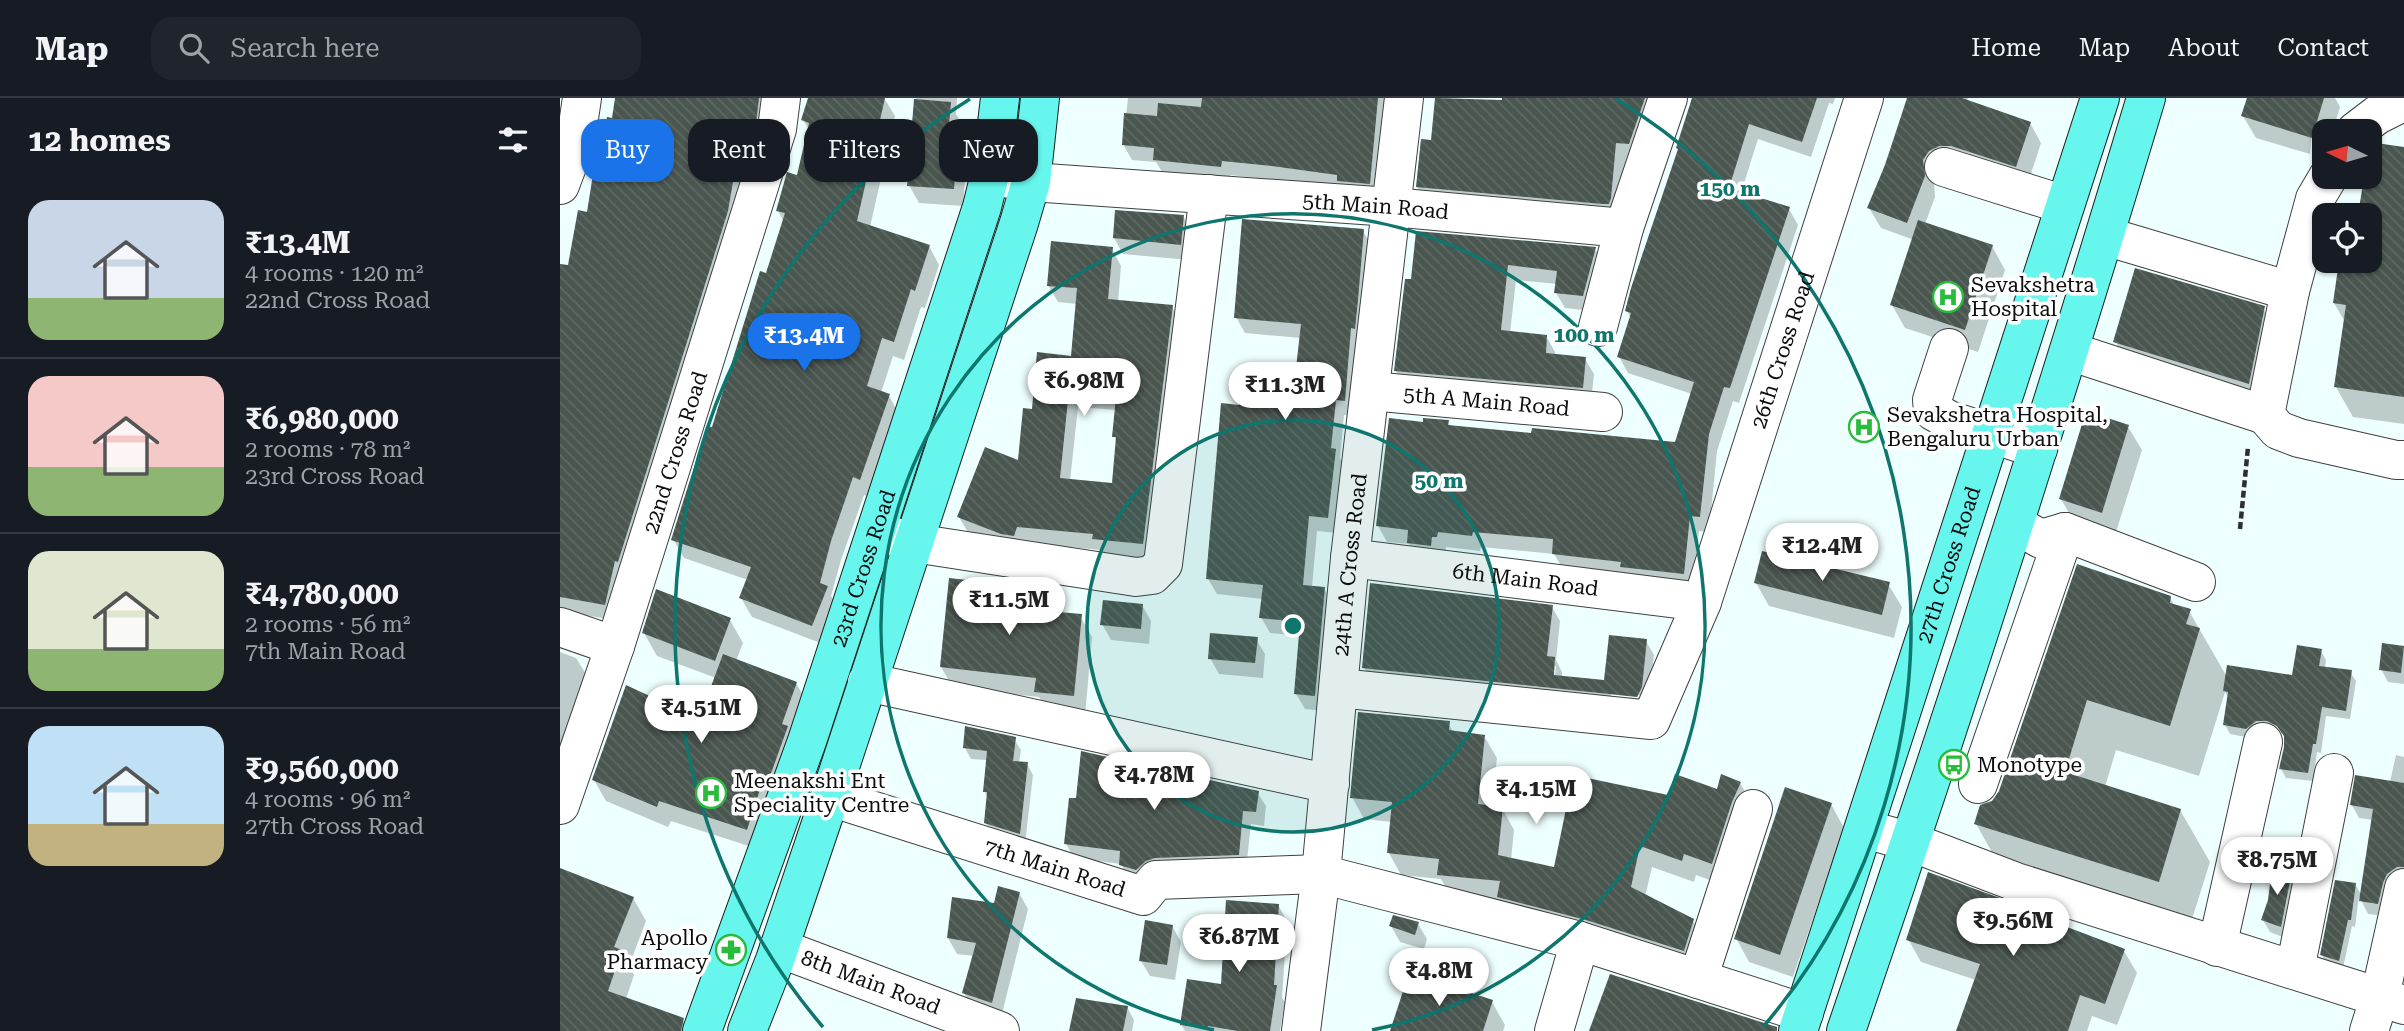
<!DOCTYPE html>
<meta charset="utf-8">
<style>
:root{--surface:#171b24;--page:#20242c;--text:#f1f3f6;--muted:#9ea1a6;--line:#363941;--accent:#1a73e8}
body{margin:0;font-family:"Roboto Serif",serif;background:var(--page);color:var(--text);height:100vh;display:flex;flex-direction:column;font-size:26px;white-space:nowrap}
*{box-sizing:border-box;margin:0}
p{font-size:23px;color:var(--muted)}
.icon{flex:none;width:38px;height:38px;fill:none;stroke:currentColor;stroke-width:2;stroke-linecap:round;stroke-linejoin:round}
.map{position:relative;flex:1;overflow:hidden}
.drawer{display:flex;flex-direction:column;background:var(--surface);width:560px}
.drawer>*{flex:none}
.hud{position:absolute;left:21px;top:21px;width:665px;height:63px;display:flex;gap:14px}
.needle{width:46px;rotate:275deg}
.buttons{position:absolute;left:1752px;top:21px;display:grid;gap:14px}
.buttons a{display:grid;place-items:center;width:70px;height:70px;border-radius:14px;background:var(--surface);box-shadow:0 2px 5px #0004;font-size:35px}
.price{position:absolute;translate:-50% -60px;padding:0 16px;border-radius:24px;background:#fff;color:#222;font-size:23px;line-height:46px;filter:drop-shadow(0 2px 4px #0008)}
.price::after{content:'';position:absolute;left:50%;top:42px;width:21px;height:16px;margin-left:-10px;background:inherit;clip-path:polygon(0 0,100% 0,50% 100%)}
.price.selected{background:var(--accent);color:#fff}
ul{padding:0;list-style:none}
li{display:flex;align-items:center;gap:21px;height:175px;padding:0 28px}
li+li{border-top:2px solid var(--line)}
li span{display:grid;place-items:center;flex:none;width:196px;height:140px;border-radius:21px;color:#555}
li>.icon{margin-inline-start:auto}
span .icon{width:84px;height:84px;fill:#fffc;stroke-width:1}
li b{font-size:30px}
h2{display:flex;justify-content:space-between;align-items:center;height:84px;padding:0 28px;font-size:30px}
.pill{padding:0 24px;border-radius:21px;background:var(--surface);box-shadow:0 2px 5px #0004;font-size:24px;line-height:63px}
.pill.selected{background:var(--accent);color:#fff}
header{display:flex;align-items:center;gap:42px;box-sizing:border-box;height:98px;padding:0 35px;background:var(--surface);border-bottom:2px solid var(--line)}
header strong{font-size:33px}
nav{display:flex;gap:38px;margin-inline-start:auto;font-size:24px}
.search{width:490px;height:63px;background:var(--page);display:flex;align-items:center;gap:18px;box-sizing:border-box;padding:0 24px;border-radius:21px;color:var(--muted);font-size:26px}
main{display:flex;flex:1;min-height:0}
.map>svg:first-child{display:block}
</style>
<header>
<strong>Map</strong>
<div class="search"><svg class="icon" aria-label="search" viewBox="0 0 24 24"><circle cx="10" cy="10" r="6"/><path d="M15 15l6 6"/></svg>Search here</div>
<nav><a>Home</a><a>Map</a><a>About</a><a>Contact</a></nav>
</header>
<main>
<section class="drawer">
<h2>12 homes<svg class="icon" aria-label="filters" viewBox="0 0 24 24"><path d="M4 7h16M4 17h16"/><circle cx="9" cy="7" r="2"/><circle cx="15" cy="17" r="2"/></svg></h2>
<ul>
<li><span style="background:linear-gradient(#c9d6e8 70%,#8fb573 0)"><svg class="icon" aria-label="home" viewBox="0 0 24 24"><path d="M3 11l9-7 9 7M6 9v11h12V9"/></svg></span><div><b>₹13.4M</b><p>4 rooms · 120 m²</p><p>22nd Cross Road</p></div></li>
<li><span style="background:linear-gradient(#f6c9c9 65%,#8fb573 0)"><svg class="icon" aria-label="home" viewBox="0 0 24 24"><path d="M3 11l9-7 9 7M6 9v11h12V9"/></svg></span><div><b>₹6,980,000</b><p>2 rooms · 78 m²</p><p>23rd Cross Road</p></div></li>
<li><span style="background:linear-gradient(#dfe7d0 70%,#8fb573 0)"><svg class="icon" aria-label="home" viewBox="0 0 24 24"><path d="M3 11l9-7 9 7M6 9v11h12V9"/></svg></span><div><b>₹4,780,000</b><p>2 rooms · 56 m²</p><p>7th Main Road</p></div></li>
<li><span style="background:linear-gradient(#bfe0f5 70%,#c2b280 0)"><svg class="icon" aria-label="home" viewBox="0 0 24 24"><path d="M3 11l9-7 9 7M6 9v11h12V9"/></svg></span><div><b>₹9,560,000</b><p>4 rooms · 96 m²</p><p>27th Cross Road</p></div></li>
</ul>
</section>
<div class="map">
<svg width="1844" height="933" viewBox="0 0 1844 933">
<defs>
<pattern id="building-back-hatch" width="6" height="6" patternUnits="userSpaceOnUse" patternTransform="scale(1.75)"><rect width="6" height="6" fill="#4a5650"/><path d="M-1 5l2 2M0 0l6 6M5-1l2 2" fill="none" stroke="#606964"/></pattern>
</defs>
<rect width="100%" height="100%" fill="#edfffe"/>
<!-- shadow -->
<g fill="#0003" fill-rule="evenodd">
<polygon points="57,0 214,0 54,522 0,513 0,179 10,169 28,116 54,22"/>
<polygon points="249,0 324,0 335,18 310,129 369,148 379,167 365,210 361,209 344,262 333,258 321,295 329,298 339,316 311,399 304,397 281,462 271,498 277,508 263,546 192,519 181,500 188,482 124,460 113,441 207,177 224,124 218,113 238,79 249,32 243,22"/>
<polygon points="356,0 397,0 396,16 400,23 398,43 407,58 403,108 359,105 349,87"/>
<polygon points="568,0 827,0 818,100 722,83 670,77 669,83 604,77 596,64 572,62 563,46"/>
<polygon points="877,0 944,4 944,0 1098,0 1063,122 870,111 857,89 873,44"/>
<polygon points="1134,0 1275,0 1273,6 1269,5 1251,59 1198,41 1181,95 1229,111 1238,127 1179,305 1173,303 1157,353 1149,434 1139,433 1132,491 1003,471 994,456 921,449 920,453 886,449 886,454 858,460 849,446 827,444 818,428 864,326 888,324 891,329 973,337 1116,346 1132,296 1068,275 1059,259 1071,221 1067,213 1119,54 1118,50"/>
<polygon points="1349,0 1408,0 1407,4 1470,25 1481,45 1467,88 1374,83 1375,99 1365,126 1432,148 1445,172 1418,254 1345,230 1332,207 1354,142 1321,130 1309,110"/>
<polygon points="1689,0 1775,0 1780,9 1775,25 1753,24 1750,56 1696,40 1683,18"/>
<polygon points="1817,47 1844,50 1844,326 1793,319 1776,289 1785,224 1774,205 1780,163 1810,163 1810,117 1800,117 1806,79 1810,79 1810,52"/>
<polygon points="623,118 632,134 629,162 563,156 554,140"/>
<polygon points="803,133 812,149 793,318 784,317 780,360 784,368 777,435 757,433 752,489 764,490 773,506 764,613 745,611 736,596 741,538 710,535 701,519 703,501 657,496 648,481 681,309 738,272 741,240 685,235 676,219"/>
<path d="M552 151 561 168 558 204 612 209 622 226 592 463 544 458 541 452 467 445 409 436 399 419 460 364 473 313 512 260 517 206 498 204 488 187ZM518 309 556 312 554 338 557 344 553 387 510 383Z"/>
<polygon points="1035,151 1044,166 1032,213 1005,210 996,195 997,186 956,182 950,235 986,238 995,254 995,258 1025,261 1034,276 1031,305 845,288 836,273 847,183"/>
<polygon points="1703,210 1721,240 1706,315 1572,273 1555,243"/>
<polygon points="1568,329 1582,352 1555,437 1514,424 1501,401"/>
<polygon points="1196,485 1328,486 1342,509 1334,540 1209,508"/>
<polygon points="451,489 463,509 463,513 520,518 532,539 525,618 488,615 479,599 393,590 381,569"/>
<polygon points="1610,500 1615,508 1629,513 1667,579 1734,579 1761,553 1766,562 1765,570 1790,574 1796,583 1790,621 1766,618 1761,655 1757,654 1753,683 1726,680 1721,671 1726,649 1725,637 1714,631 1691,640 1670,636 1665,627 1669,600 1665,594 1639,678 1556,652 1545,689 1620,712 1650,764 1628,834 1445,777 1416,726"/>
<polygon points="582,507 591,523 589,546 551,542 542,526"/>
<path d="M992 509 1000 523 996 562 1002 574V580L1045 584 1086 543 1094 557 1089 603 812 584 804 570ZM993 566 996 569 994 586ZM1051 594 1086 598V601L1051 598Z"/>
<polygon points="170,522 183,545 176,563 236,585 248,606 198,751 111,723 108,729 46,703 34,682 140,623 156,580 97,558 84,535"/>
<polygon points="696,541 705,556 703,580 659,576 650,560"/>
<polygon points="1824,547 1844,551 1844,586 1828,584 1821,571"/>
<polygon points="0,554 16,560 29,581 0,674"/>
<polygon points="888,625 894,635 924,638 937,660 931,709 942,710 954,732 951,762 995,771 1109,699 1158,693 1180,685 1193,707 1164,787 1136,777 1134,784 1092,769 1085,799 1133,823 1146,844 1136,874 891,798 881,781 841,777 829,755 832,724 804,721 792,699"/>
<polygon points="454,641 461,652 459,665 467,666 473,677 465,746 432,735 425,724 428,700 425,694 428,662 411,661 405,650"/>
<polygon points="1836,657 1844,659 1844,782 1825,818 1808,816 1799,798 1795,829 1792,828 1783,870 1766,865 1762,857 1795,786 1802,798 1813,722 1799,720 1792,707 1830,684"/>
<polygon points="697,694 706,708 704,728 691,726 686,771 569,781 561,766 514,760 506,746 517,702"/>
<polygon points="1271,706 1284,730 1233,879 1189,864 1176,840"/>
<polygon points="1731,775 1738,788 1728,841 1710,834 1703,822"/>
<polygon points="0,777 73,800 86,823 69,868 74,877 66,901 122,921 129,933 0,933"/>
<polygon points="459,795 468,811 441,920 413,911 404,895 414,858 397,856 388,840 435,807"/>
<polygon points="718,807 727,823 722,900 725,904 720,933 625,933 621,926 663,888"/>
<polygon points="1486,818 1490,825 1564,853 1577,875 1557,927 1532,918 1527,933 1398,933 1416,882 1361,864 1348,841"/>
<polygon points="858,826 867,841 864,851 840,844 831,828"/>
<polygon points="612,828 621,844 615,882 590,878 581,863"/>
<polygon points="932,904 945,927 943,933 832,933"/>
<polygon points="567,909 574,922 572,933 511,933"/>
</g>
<!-- building -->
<g fill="url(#building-back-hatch)" fill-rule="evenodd">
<polygon points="55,0 199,0 196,26 190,26 184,62 179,79 174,78 168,113 58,464 55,463 45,507 0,499 0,166 8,167 18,112 27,114 34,70 38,71 47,19 52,20"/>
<polygon points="248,0 325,0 297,123 370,147 355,193 351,191 334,244 322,240 307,288 330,296 300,382 293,379 271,443 260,485 268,488 252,528 179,500 191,469 111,442 147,328 152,329 200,173 206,175 225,115 216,113 227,74 237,77 249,25 241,22"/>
<polygon points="642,0 818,0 810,86 777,83 777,77 712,68 662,63 661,69 593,62 594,50 562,47 564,15 597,18 598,5 641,9"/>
<polygon points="875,0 942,2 942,0 1085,0 1069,46 1056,45 1051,100 1049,106 1042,106 856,89 861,41 871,42"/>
<polygon points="1132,0 1257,0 1242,44 1189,26 1169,90 1230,109 1170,290 1164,289 1149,336 1140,419 1130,418 1124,476 1060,469 1061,464 992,456 993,441 913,434 912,438 878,434 877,439 872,439 871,448 847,445 848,432 816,428 829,320 863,324 863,320 889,322 888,327 971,335 972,330 1115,344 1134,284 1057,259 1071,215 1065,213 1071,190 1118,51 1116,50"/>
<polygon points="1347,0 1402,0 1471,24 1456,69 1391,48 1379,48 1369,53 1363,62 1365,78 1347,125 1307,110 1325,67"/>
<polygon points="1687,0 1764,0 1752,40 1681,18"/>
<polygon points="354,1 391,4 388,38 398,39 394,91 347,88"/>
<polygon points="1816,45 1844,49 1844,299 1774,289 1786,207 1773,205 1779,163 1810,163 1810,117 1798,117 1804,79 1810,79 1810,50"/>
<polygon points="555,112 624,117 621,147 553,140"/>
<polygon points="682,121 804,131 798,202 795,231 791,230 785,303 776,302 771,350 776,351 768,420 749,418 743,487 765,489 755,598 734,596 740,524 699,520 703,487 646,481 661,305 679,307 682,267 736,270 741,226 674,220"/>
<polygon points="1358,122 1433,147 1405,232 1330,207"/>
<polygon points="856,133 1036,149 1023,198 994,195 997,173 948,167 941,232 987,237 986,255 1026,259 1023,290 834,273 845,181 851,181"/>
<path d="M491 143 553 149 548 201 613 207 583 446 532 441 533 436 457 429 454 438 441 436 397 419 425 349 458 362 463 310 472 311 477 254 511 258 517 190 487 188ZM509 292 552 297 551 299H556L552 339H556L552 385 500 380Z"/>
<polygon points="1575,170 1705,208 1689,286 1553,244"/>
<polygon points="1526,313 1569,327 1542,415 1499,401"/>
<polygon points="1202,453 1330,484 1322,517 1194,485"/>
<polygon points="1517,466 1611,498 1610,505 1631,511 1626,526 1640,530 1610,628 1527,602 1505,674 1621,711 1599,784 1414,726 1420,707 1432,703 1439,693"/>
<polygon points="389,480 452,487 450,510 522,516 514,598 474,594 476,580 380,569"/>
<polygon points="810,485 993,507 987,558 995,559 994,577 1044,582 1049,537 1087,541 1082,589 1077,599 802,570"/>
<polygon points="96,491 171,520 155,563 82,535"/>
<polygon points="543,502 583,506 581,531 540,527"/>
<polygon points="650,535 698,539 695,565 648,561"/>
<polygon points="1822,545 1844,548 1841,575 1819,572"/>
<polygon points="1737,547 1762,551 1759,568 1792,572 1786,613 1762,609 1756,646 1753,646 1748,675 1719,671 1724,649 1724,638 1717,628 1707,623 1696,623 1686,631 1663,627 1668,594 1663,593 1667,567 1732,577"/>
<polygon points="163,556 237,584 222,626 228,628 209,681 204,679 187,732 99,703 97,709 32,682 66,587 139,621"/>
<polygon points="798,614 890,623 889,632 925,637 918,706 943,709 938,757 994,769 1013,677 1108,697 1115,676 1157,691 1161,676 1181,684 1172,704 1152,766 1124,756 1122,763 1080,748 1071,789 1134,821 1124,853 1026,822 937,799 940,783 877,777 879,761 827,755 832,704 790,700"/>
<polygon points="405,628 456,639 453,663 468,664 460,736 424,725 427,694 423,694 427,653 403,650"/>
<polygon points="521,653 699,693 696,714 683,713 679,757 595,760 586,763 576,772 559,767 560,753 504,746 509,700 516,700"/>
<polygon points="1795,677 1844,685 1844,769 1837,769 1827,776 1823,785 1818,806 1799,803 1813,711 1790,707"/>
<polygon points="1225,689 1272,705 1220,857 1174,841"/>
<polygon points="0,770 74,799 54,849 62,852 48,893 124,920 121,933 0,933"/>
<polygon points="1712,770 1732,773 1721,829 1701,822 1708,802"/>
<polygon points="1368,774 1487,817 1486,821 1565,851 1545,906 1520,897 1508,933 1396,933 1420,866 1346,842"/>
<polygon points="1775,782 1796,785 1791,822 1788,822 1779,863 1760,857"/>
<polygon points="438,788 460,794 432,905 402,895 416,845 387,840 392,799 434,805"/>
<polygon points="666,802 719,806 714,887 717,887 710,933 678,933 648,928 647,931 620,927 627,881 661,886"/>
<polygon points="833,817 859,824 855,837 829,828"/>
<polygon points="585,822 613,827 607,867 579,863"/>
<polygon points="849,875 933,902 923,933 830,933"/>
<polygon points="1050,876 1217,929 1217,933 1029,933"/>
<polygon points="516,900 568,908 563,933 509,933"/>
</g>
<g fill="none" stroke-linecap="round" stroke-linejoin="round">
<!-- minor casing -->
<g stroke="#404040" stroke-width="40">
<g id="minor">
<polyline points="1796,33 1817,17 1835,8 1836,0"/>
<polyline points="1384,69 1505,107"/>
<path id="s1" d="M430 78 471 84 831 109 1064 130 1108 0"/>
<polyline points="0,87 15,47 22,0"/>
<polyline points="1545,138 1730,193 1705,317 1718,332 1739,340 1836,362 1844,362"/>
<polyline points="1730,193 1755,101 1768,79"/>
<polyline points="1038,229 1064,130"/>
<polyline points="1389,250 1372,302 1373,313 1389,322 1478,351"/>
<polyline points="1509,253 1705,317"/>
<path id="s2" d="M810 293 1043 314"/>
<polyline points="1454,426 1481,441 1505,434 1636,484"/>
<polyline points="322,435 354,445 576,479 592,477 603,466 649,96"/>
<path id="s3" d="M790 460 1142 504"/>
<polyline points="0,529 55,548"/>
<polyline points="307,584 770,686"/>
<path id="s4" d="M779 590 1091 622 1142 504 1304 0"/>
<polyline points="1418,686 1505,434"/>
<path id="s5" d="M270 699 583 798 596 782 761 776 1020 843 1244 915"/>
<path id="s6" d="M0 707 55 548 217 31 221 0"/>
<polyline points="1305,731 1351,744 1456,784 1844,907"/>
<polyline points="1657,849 1703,644"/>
<path id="s7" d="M219 850 440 933"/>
<polyline points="1735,872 1774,675"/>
<polyline points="1138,881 1193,711"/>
<path id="s8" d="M741 933 761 776 790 460 844 0"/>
<polyline points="994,933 1020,843"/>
<polyline points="1809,933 1820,898 1844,790"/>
</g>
</g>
<!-- major casing -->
<g stroke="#1e1e1e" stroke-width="40">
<g id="major">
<path id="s9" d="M142 933 247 643 422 109 432 68 440 0"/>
<polyline points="187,933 215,862 270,699 459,125 471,84 480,0"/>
<path id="s10" d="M1238 933 1540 0"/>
<path d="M1286 933C1392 624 1492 313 1586 0"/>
</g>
</g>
<!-- path -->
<polyline stroke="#2f2f2f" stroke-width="4.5" stroke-dasharray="7 3.5" stroke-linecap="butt" points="1680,431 1688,349"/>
<!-- minor -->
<use href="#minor" stroke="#fff" stroke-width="38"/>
<!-- major -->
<use href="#major" stroke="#66f6ed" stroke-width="38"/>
</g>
<!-- distance rings -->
<circle cx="733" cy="528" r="206" fill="#0f766e" fill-opacity=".12"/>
<g fill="none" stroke="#0f766e" stroke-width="3.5">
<circle cx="733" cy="528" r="206"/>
<path d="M654 932A412 412 0 1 1 812 932"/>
<path d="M263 929A618 618 0 0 1 410 1M1056 1A618 618 0 0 1 1203 929"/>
</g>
<!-- icons -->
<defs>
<g id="hospital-ring" transform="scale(1.575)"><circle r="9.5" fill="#fff" stroke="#28bb3c" stroke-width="1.5"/><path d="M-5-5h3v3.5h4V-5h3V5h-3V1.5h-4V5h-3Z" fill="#28bb3c"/></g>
<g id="bus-ring" transform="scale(1.575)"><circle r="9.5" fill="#fff" stroke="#28bb3c" stroke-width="1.5"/><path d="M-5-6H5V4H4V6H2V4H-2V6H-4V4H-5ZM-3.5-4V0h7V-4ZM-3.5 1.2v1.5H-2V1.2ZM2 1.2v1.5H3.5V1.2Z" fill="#28bb3c"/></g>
<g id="pharmacy-ring" transform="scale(1.575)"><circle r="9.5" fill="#fff" stroke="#28bb3c" stroke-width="1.5"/><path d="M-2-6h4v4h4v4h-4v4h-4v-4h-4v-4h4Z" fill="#28bb3c"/></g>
</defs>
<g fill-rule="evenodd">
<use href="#hospital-ring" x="1388" y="199"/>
<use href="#hospital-ring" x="1304" y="329"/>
<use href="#bus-ring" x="1394" y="667"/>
<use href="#hospital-ring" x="151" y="695"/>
<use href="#pharmacy-ring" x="171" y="852"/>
</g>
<g text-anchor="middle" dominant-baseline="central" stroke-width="7" stroke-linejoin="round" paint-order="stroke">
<!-- street labels -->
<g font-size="21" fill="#0d0d0d" stroke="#fff">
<text stroke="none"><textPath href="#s1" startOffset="387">5th Main Road</textPath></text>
<text stroke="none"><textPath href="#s4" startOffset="707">26th Cross Road</textPath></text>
<text stroke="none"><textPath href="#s2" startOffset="117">5th A Main Road</textPath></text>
<text stroke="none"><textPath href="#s6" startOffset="371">22nd Cross Road</textPath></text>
<text stroke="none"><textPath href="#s8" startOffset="469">24th A Cross Road</textPath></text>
<text stroke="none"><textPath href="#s10" startOffset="490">27th Cross Road</textPath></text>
<text stroke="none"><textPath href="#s9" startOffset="490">23rd Cross Road</textPath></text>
<text stroke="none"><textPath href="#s3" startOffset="177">6th Main Road</textPath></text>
<text stroke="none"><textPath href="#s5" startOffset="236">7th Main Road</textPath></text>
<text stroke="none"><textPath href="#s7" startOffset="98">8th Main Road</textPath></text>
</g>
<!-- poi labels -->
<g font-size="21" fill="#0d0d0d" stroke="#fff" text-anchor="start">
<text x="1411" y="187">Sevakshetra<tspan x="1411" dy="24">Hospital</tspan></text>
<text x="1327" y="317">Sevakshetra Hospital,<tspan x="1327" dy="24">Bengaluru Urban</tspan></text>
<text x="1417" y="667">Monotype</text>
<text x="174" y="683">Meenakshi Ent<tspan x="174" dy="24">Speciality Centre</tspan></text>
<text x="148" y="840" text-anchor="end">Apollo<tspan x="148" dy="24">Pharmacy</tspan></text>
</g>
</g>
<circle cx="733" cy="528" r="10" fill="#0f766e" stroke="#fff" stroke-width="3.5"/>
<g font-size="21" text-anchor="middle" font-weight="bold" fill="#0f766e" stroke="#fff" stroke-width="7" stroke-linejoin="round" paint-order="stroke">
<text x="1170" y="98">150 m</text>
<text x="1024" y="244">100 m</text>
<text x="879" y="390">50 m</text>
</g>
</svg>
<div class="buttons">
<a><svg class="needle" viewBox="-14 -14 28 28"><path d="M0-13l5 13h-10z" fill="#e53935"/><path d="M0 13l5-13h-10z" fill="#9ea1a6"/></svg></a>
<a><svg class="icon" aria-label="locate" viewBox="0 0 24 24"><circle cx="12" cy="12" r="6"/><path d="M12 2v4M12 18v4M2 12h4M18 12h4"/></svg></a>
</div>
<b class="price selected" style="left:244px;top:275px">₹13.4M</b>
<b class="price" style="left:524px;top:320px">₹6.98M</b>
<b class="price" style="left:725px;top:324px">₹11.3M</b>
<b class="price" style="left:1262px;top:485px">₹12.4M</b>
<b class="price" style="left:449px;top:539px">₹11.5M</b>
<b class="price" style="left:141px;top:647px">₹4.51M</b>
<b class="price" style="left:594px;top:714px">₹4.78M</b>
<b class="price" style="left:976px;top:728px">₹4.15M</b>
<b class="price" style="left:1717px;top:799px">₹8.75M</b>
<b class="price" style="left:1453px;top:860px">₹9.56M</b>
<b class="price" style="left:679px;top:876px">₹6.87M</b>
<b class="price" style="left:879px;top:910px">₹4.8M</b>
<div class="hud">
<a class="pill selected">Buy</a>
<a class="pill">Rent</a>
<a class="pill">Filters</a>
<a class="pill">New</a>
</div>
</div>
</main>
